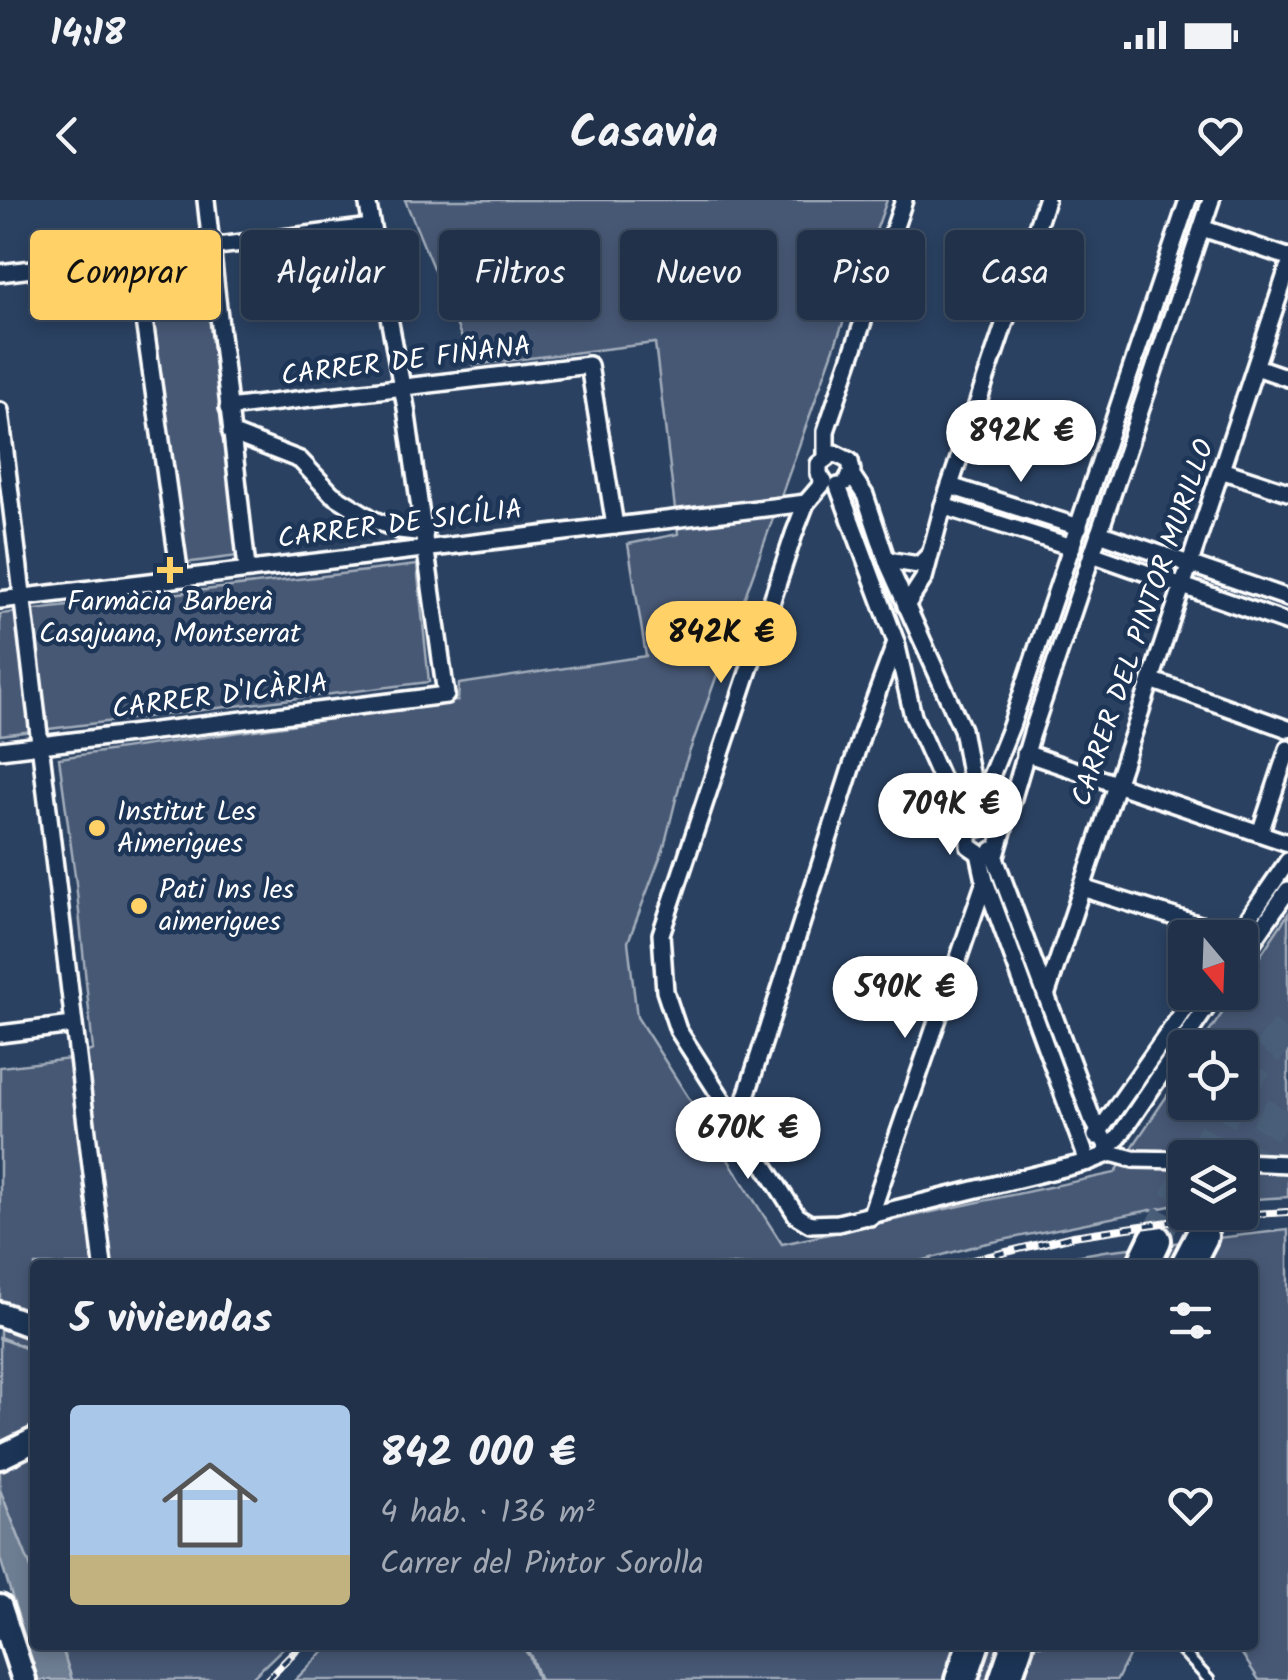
<!DOCTYPE html>
<html lang="es">
<meta charset="utf-8">
<style>
:root{--surface:#203149;--page:#283950;--text:#f1f3f6;--muted:#a2a9b4;--line:#3d4c61;--accent:#ffd166}
body{margin:0;font-family:Kalam,sans-serif;background:var(--page);color:var(--text);height:100vh;display:flex;flex-direction:column;font-size:38px;white-space:nowrap}
*{box-sizing:border-box;margin:0}
p{font-size:32px;color:var(--muted)}
.icon{flex:none;width:55px;height:55px;fill:none;stroke:currentColor;stroke-width:2;stroke-linecap:round;stroke-linejoin:round}
.map{position:relative;flex:1;overflow:hidden}
.details{position:absolute;left:30px;top:1060px;width:1228px;height:390px;display:flex;flex-direction:column;background:var(--surface);border-radius:10px;box-shadow:0 5px 15px #0003,0 0 0 2px var(--line)}
.details>*{flex:none}
.banner{position:absolute;left:30px;top:30px;width:1230px;height:90px;display:flex;gap:20px}
.needle{width:65px;rotate:161deg}
.fabs{position:absolute;left:1168px;top:720px;display:grid;gap:20px}
.fabs a{display:grid;place-items:center;width:90px;height:90px;border-radius:10px;background:var(--surface);box-shadow:0 5px 15px #0003,0 0 0 2px var(--line);font-size:50px}
.price{position:absolute;translate:-50% -85px;padding:0 22px;border-radius:35px;background:#fff;color:#222;font-size:32px;line-height:65px;filter:drop-shadow(0 2px 5px #0008)}
.price::after{content:'';position:absolute;left:50%;top:60px;width:30px;height:22px;margin-left:-15px;background:inherit;clip-path:polygon(0 0,100% 0,50% 100%)}
.price.active{background:var(--accent);color:#111}
ul{padding:0;list-style:none}
li{display:flex;align-items:center;gap:30px;height:250px;padding:0 40px}
li+li{border-top:2px solid var(--line)}
li span{display:grid;place-items:center;flex:none;width:280px;height:200px;border-radius:10px;color:#555}
li>.icon{margin-inline-start:auto}
span .icon{width:120px;height:120px;fill:#fffc;stroke-width:1}
li b{font-size:42px}
h2{display:flex;justify-content:space-between;align-items:center;height:120px;padding:0 40px;font-size:42px}
.pill{padding:0 35px;border-radius:10px;background:var(--surface);box-shadow:0 5px 15px #0003,0 0 0 2px var(--line);font-size:35px;line-height:90px}
.pill.active{background:var(--accent);color:#111}
.status{display:flex;justify-content:space-between;align-items:center;height:70px;padding:0 50px;background:var(--surface);direction:ltr}
.status svg{height:28px;fill:currentColor}
header{display:flex;justify-content:space-between;align-items:center;height:130px;padding:0 40px;background:var(--surface);font-size:45px;font-weight:600}
.map>svg:first-child{display:block}
</style>
<div class="status"><b>14:18</b><svg viewBox="0 0 49 12"><path d="M0 12V9h3v3zM5 12V6h3v6zM10 12V3h3v9zM15 12V0h3v12zM26 1h20v11H26zM47 4h2v5h-2z"/></svg></div>
<header><svg class="icon" aria-label="back" viewBox="0 0 24 24"><path d="M15 5l-7 7 7 7"/></svg>Casavia<svg class="icon" aria-label="heart" viewBox="0 0 24 24"><path d="M12 20l-8-8c-3-5 5-10 8-4 3-6 11-1 8 4z"/></svg></header>
<div class="map">
<svg width="1288" height="1480" viewBox="0 0 1288 1480">
<rect width="100%" height="100%" fill="#2a4161"/>
<filter id="ink" filterUnits="userSpaceOnUse"><feTurbulence type="fractalNoise" baseFrequency=".01" numOctaves="2"/><feDisplacementMap in="SourceGraphic" scale="20" xChannelSelector="R" yChannelSelector="G"/><feConvolveMatrix kernelMatrix="1 2 1 2 8 2 1 2 1" color-interpolation-filters="sRGB"/></filter>
<g filter="url(#ink)">
<!-- green -->
<g fill="#465975" stroke="#a2acba" stroke-width="2.5">
<polygon points="405,0 887,0 684,567 664,647 628,742 637,817 782,1044 1115,973 1185,869 1185,902 1240,902 1240,848 1199,847 1236,793 1240,792 1240,786 1288,714 1288,997 1240,1000 1240,958 1185,958 1185,1003 983,1044 906,1065 35,1065 35,1378 0,1290 0,867 70,859 93,850 76,683 59,558 458,501 459,484 646,456 628,344 678,334 655,143 473,165"/>
<polygon points="206,63 238,356 184,363 145,67"/>
<polygon points="417,365 429,482 0,535 0,414"/>
<polygon points="1288,1030 1288,1480 1259,1480 1236,1445 1252,1445 1252,1065 1025,1065 1104,1051"/>
<polygon points="61,1445 286,1445 250,1480 72,1480"/>
<polygon points="330,1445 1134,1445 1117,1480 295,1480"/>
</g>
<!-- water -->
<polygon fill="#6d7d92" stroke="#a7b1be" stroke-width="2.5" points="0,1290 35,1378 35,1445 61,1445 72,1480 38,1480 0,1358"/>
<g fill="none" stroke-linecap="round" stroke-linejoin="round">
<!-- stream -->
<g stroke="#a7b1be" stroke-width="4">
<polyline points="0,1138 35,1151"/>
<polyline points="522,1445 530,1456 539,1480"/>
</g>
<!-- highway-tunnel -->
<g stroke="#4a5e79" stroke-width="30" stroke-dasharray="30 15" stroke-linecap="butt">
<polyline points="1240,889 1288,826"/>
<polyline points="1198,958 1232,902"/>
<polyline points="1240,970 1288,895"/>
<polyline points="1202,1036 1215,1012"/>
<polyline points="1155,1040 1185,979"/>
</g>
<!-- lane casing -->
<g stroke="#fff" stroke-width="15">
<polyline id="lane" points="1177,1445 1209,1480"/>
</g>
<!-- street casing -->
<g stroke="#fff" stroke-width="22">
<g id="street">
<polyline points="206,0 247,368"/>
<polyline points="1202,28 1288,57"/>
<polyline points="135,56 180,376"/>
<polyline points="0,73 371,27"/>
<polyline points="1256,167 1288,178"/>
<polyline points="228,208 589,165 615,326"/>
<polyline points="0,211 103,1065"/>
<polyline points="231,233 300,260 332,294 374,320 399,330 425,333"/>
<polyline points="826,255 826,231 904,0"/>
<polyline points="1221,270 1288,292"/>
<polyline points="851,274 865,295 888,364 962,529 980,628"/>
<polyline points="824,282 806,303 794,334 661,734 665,791 678,830 797,1016 810,1024 838,1023 1088,962 1111,953 1133,959 1185,960"/>
<polyline points="824,282 819,274 819,264 834,253 850,261 852,271 846,282"/>
<polyline points="838,286 896,442 913,516 962,626 969,635 969,646 979,653"/>
<polyline points="950,286 1079,327"/>
<polyline points="943,306 1072,347"/>
<polyline points="1099,333 1288,398"/>
<polyline points="1092,354 1288,423"/>
<polyline points="887,360 919,365 928,356"/>
<polyline points="0,400 806,303"/>
<polyline points="906,406 924,378 943,306 1046,0"/>
<polyline points="1151,480 1288,529"/>
<polyline points="0,550 446,495 406,208 367,0"/>
<polyline points="1025,553 1288,643"/>
<polyline points="978,608 1011,526 1188,0"/>
<polyline points="1260,633 1288,549"/>
<polyline points="992,650 1092,918 1111,953"/>
<polyline points="979,653 985,681 1088,962"/>
<polyline points="995,659 1032,533 1211,0"/>
<polyline points="1082,688 1213,729 1231,738"/>
<polyline points="1235,738 1288,661"/>
<polyline points="1240,760 1288,690"/>
<polyline points="1047,793 1288,68"/>
<polyline points="0,834 73,825"/>
<polyline points="737,925 862,534 896,442"/>
<polyline points="1096,936 1197,792"/>
<polyline points="1107,947 1118,938 1217,792"/>
<polyline points="870,1017 985,681"/>
</g>
</g>
<!-- secondary casing -->
<g stroke="#fff" stroke-width="30">
<g id="secondary">
<polyline points="0,1114 35,1127"/>
<polyline points="0,1257 35,1240"/>
<polyline points="0,1407 24,1480"/>
</g>
</g>
<!-- highway casing -->
<g stroke="#fff" stroke-width="38">
<g id="highway">
<polyline points="1143,1065 1155,1040"/>
<polyline points="1187,1065 1202,1036"/>
<polyline points="961,1480 973,1445"/>
<polyline points="1005,1480 1017,1445"/>
</g>
</g>
<!-- lane -->
<use href="#lane" stroke="#1d3557" stroke-width="8"/>
<!-- street -->
<use href="#street" stroke="#1d3557" stroke-width="15"/>
<!-- secondary -->
<use href="#secondary" stroke="#1d3557" stroke-width="22"/>
<!-- highway -->
<use href="#highway" stroke="#1d3557" stroke-width="30"/>
<!-- rail casing -->
<g stroke="#fff" stroke-width="8">
<g id="rail">
<polyline points="952,1065 1073,1036 1203,1017 1288,1012"/>
<polyline points="267,1480 301,1445"/>
</g>
</g>
<!-- rail -->
<use href="#rail" stroke="#1d3557" stroke-width="4" stroke-dasharray="11" stroke-linecap="butt"/>
<!-- street-bridge casing -->
<g stroke="#fff" stroke-width="22" stroke-linecap="butt">
<polyline id="street-bridge" points="1240,962 1288,964"/>
</g>
<!-- street-bridge -->
<use href="#street-bridge" stroke="#1d3557" stroke-width="15"/>
</g>
</g>
<!-- markers -->
<g fill="#ffd166" stroke="#1d3557" stroke-width="4">
<path d="M165 355h10v10h10v10h-10v10h-10v-10h-10v-10h10z"/>
<circle cx="97" cy="628" r="10"/>
<circle cx="139" cy="706" r="10"/>
</g>
<g text-anchor="middle" dominant-baseline="central" stroke-width="9" stroke-linejoin="round" paint-order="stroke">
<!-- street labels -->
<g font-size="28" fill="#fff" stroke="#1d3557">
<text transform="translate(406 162) rotate(-7)">CARRER DE FIÑANA</text>
<text transform="translate(400 325) rotate(-7)">CARRER DE SICÍLIA</text>
<text transform="translate(1144 423) rotate(-71)">CARRER DEL PINTOR MURILLO</text>
<text transform="translate(220 497) rotate(-7)">CARRER D'ICÀRIA</text>
</g>
<!-- poi labels -->
<g font-size="28" fill="#fff" stroke="#1d3557" text-anchor="start">
<text x="170" y="402" text-anchor="middle">Farmàcia Barberà<tspan x="170" dy="32">Casajuana, Montserrat</tspan></text>
<text x="117" y="612">Institut Les<tspan x="117" dy="32">Aimerigues</tspan></text>
<text x="159" y="690">Pati Ins les<tspan x="159" dy="32">aimerigues</tspan></text>
</g>
</g>
</svg>
<div class="fabs">
<a><svg class="needle" viewBox="-14 -14 28 28"><path d="M0-13l5 13h-10z" fill="#e53935"/><path d="M0 13l5-13h-10z" fill="#a2a9b4"/></svg></a>
<a><svg class="icon" aria-label="locate" viewBox="0 0 24 24"><circle cx="12" cy="12" r="6"/><path d="M12 2v4M12 18v4M2 12h4M18 12h4"/></svg></a>
<a><svg class="icon" aria-label="layers" viewBox="0 0 24 24"><path d="M12 4l9 5-9 5-9-5zM3 14l9 5 9-5"/></svg></a>
</div>
<b class="price" style="left:1021px;top:285px">892K €</b>
<b class="price active" style="left:721px;top:486px">842K €</b>
<b class="price" style="left:950px;top:658px">709K €</b>
<b class="price" style="left:905px;top:841px">590K €</b>
<b class="price" style="left:748px;top:982px">670K €</b>
<div class="banner">
<a class="pill active">Comprar</a>
<a class="pill">Alquilar</a>
<a class="pill">Filtros</a>
<a class="pill">Nuevo</a>
<a class="pill">Piso</a>
<a class="pill">Casa</a>
</div>
<section class="details">
<h2>5 viviendas<svg class="icon" aria-label="filters" viewBox="0 0 24 24"><path d="M4 7h16M4 17h16"/><circle cx="9" cy="7" r="2"/><circle cx="15" cy="17" r="2"/></svg></h2>
<ul>
<li><span style="background:linear-gradient(#a9c7e8 75%,#c2b280 0)"><svg class="icon" aria-label="home" viewBox="0 0 24 24"><path d="M3 11l9-7 9 7M6 9v11h12V9"/></svg></span><div><b>842 000 €</b><p>4 hab. · 136 m²</p><p>Carrer del Pintor Sorolla</p></div><svg class="icon" aria-label="heart" viewBox="0 0 24 24"><path d="M12 20l-8-8c-3-5 5-10 8-4 3-6 11-1 8 4z"/></svg></li>
</ul>
</section>
</div>
